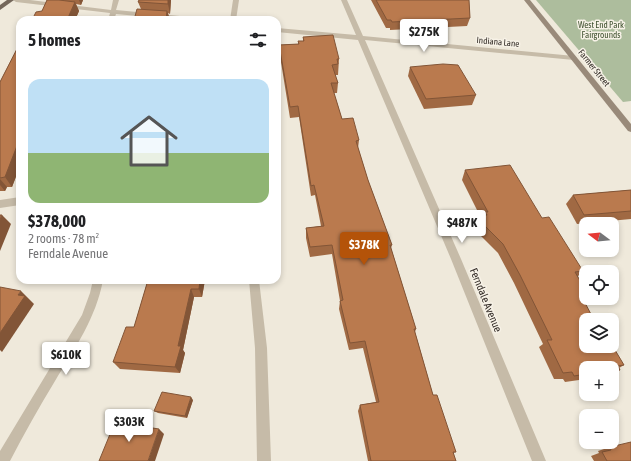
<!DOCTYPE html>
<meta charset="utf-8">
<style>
:root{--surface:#fff;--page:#f6f6f6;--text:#202124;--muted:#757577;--line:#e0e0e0;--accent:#b45309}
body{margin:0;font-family:"Asap Condensed",sans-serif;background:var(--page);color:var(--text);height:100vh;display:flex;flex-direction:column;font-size:15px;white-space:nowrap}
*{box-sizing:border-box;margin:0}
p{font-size:13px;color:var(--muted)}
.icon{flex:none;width:22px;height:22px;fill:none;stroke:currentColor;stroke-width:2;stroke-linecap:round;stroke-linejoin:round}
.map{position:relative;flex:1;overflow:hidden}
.details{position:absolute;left:16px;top:16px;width:265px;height:268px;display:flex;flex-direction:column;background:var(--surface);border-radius:12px;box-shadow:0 2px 6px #0003}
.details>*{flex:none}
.needle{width:26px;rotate:286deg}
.buttons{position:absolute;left:579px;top:217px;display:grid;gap:8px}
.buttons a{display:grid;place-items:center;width:40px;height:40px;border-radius:8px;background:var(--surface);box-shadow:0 2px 6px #0003;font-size:20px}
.price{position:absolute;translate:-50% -34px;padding:0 9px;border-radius:4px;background:#fff;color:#222;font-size:13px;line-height:26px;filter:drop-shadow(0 1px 2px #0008)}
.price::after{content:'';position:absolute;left:50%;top:24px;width:12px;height:9px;margin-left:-6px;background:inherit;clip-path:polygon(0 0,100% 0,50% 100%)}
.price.selected{background:var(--accent);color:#fff}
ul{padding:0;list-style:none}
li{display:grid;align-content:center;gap:8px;height:212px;padding:0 12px}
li+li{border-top:1px solid var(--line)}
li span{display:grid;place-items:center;height:124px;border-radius:12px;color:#555}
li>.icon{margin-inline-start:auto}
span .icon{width:72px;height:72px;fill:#fffc;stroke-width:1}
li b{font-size:17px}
h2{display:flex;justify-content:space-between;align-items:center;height:48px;padding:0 12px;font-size:17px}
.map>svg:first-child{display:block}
</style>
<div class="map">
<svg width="631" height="461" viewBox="0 0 631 461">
<rect width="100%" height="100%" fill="#efe9db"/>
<!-- green -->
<polygon fill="#adbd9d" points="536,0 631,0 631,101 623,102"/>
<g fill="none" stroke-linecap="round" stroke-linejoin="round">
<!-- lane -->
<g fill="#c6bba8" fill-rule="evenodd">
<polygon points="233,0 239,0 236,20 230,20"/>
<polygon points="20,197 20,205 0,208 0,200"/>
<polygon points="249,280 259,280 267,348 271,461 257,461 255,348"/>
</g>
<!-- street -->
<g fill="#c6bba8" fill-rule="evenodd">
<polygon points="13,0 30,0 111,10 113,0 119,0 116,10 201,18 204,20 181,20 116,14 114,20 108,20 110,13 16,2"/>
<polygon points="341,0 347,0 363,36 574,56 577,58 574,60 365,40 461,259 546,461 532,461 451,259 358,40 277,32 277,28 356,35"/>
<path d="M93 280H103C96 318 75 348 55 381 39 407 24 434 10 461H0V451L82 315 90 293Z"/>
</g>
<!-- secondary -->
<polygon fill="#998a7a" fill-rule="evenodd" points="524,0 530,0 631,124 631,132 628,131"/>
<!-- primary -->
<polygon fill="#74675a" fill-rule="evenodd" points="7,0 14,0 0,10 0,5"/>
</g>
<!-- wall -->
<g fill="#a06943">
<polygon points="47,0 83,0 81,5 76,4 79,11 75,20 32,20 42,11"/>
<polygon points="139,0 171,0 170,14 168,13 170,20 134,20 141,9 138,2"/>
<polygon points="371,0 469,0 470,18 467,26 390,30 390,28 386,28"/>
<polygon points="303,37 339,59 338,75 335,75 338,83 337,93 334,93 342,119 359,140 358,148 368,180 392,245 391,248 416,329 415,332 433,395 456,452 453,453 456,461 368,461 358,411 360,405 376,402 363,348 349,350 339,309 340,301 332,254 310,257 306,238 306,228 321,226 315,195 311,196 299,117 290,118 280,56 279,45 298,44 298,41 303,41"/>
<polygon points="20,43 20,166 12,187 7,187 5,191 0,191 0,82"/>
<polygon points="410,67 476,95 472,105 424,109 408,76"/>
<polygon points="465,170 542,218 583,271 577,277 586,291 586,298 587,298 584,301 586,320 624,365 619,368 620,370 612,374 612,368 586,368 586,379 565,382 563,379 554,379 539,347 543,344 514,283 498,253 470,225 475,216 480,216 462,180"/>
<polygon points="631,190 631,219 577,224 566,204 573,195"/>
<polygon points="148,280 205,280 202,297 194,297 183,350 185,353 180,373 120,369 113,362 134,327"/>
<polygon points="193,400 187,418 158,413 154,411"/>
<polygon points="610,447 631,461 594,461 591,456 599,453 598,451"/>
</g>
<!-- shaded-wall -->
<g fill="#825537">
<polygon points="79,0 83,0 81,5"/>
<polygon points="168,0 171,0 170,14 168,4"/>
<polygon points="75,2 79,11 75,20 67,20"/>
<polygon points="167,11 170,20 166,20"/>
<polygon points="20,138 20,166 12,187 5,177"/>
<polygon points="0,179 7,187 5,191 0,185"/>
<polygon points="2,215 11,224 0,251 0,220"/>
<polygon points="200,280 205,280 202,297 199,289"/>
<polygon points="191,289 194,297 183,350 185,353 180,373 175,367 178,346"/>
<polygon points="21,291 34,304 2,352 0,350 0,333 18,295"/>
<polygon points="191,397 193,400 187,418 185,416"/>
<polygon points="159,429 164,434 155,461 148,461"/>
</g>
<!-- building -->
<g fill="#ba7a4e" stroke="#825537">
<polygon points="47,0 59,0 75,2 67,20 32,20 36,12 42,11"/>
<polygon points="139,0 168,0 168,4 138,2"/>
<polygon points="376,0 469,0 470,18 392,22 391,20 387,20"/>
<polygon points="137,9 167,11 166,20 134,20"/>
<polygon points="333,35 339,59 337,59 338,64 332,65 338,83 331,83 342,119 353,118 359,140 356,141 368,180 392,245 390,245 416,329 414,329 433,395 437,395 456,452 453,452 456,461 371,461 360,405 379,402 365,341 350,343 340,301 343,300 332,245 310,247 306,228 324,226 314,185 311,186 298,106 290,107 279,45 299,44 298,41 304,41 303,37"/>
<polygon points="20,43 20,138 5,177 0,178 0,82"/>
<polygon points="443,64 458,65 476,95 426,99 410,67"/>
<polygon points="510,165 542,218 549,217 583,271 575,272 586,291 586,297 582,297 594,320 586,320 586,346 612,346 612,345 624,365 618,366 620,370 612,371 612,368 586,368 586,374 574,376 572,372 563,373 547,340 552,340 520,275 503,244 475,216 487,215 485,212 488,212 465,170"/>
<polygon points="631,190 631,211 584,215 573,195"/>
<polygon points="0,215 2,215 0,220"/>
<polygon points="148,280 200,280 199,289 191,289 178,346 181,346 175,367 113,362 126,327 134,327"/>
<polygon points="0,287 21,291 18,295 25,296 0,333"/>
<polygon points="162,392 191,397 185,416 154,411"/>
<polygon points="115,422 159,429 148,461 99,461"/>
<polygon points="631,442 631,461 607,461 602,452 611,450 610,447"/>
</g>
<g text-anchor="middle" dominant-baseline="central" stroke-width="3" stroke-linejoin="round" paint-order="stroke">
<!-- far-park labels -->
<g font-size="9" fill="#3e502e" stroke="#f7f2e7">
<text x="601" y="25">West End Park<tspan x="601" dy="10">Fairgrounds</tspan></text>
</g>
<!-- far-street labels -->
<g font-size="9" fill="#342d28" stroke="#f7f2e7">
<text transform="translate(498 42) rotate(5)">Indiana Lane</text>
<text transform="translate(594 68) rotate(51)">Farmer Street</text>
</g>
<!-- street labels -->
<g font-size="11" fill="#342d28" stroke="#f7f2e7">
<text transform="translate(486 300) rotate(68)">Ferndale Avenue</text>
</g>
</g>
</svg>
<div class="buttons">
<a><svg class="needle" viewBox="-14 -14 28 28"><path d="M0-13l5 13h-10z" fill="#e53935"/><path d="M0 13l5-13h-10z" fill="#757577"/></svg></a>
<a><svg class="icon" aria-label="locate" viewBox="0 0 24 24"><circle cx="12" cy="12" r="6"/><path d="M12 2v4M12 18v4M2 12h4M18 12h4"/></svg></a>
<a><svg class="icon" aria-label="layers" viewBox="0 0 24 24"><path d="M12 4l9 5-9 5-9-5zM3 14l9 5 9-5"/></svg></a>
<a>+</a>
<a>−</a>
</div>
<b class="price" style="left:424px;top:53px">$275K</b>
<b class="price" style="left:462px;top:244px">$487K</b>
<b class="price selected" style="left:364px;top:266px">$378K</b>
<b class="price" style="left:66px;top:376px">$610K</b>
<b class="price" style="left:129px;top:443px">$303K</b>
<section class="details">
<h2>5 homes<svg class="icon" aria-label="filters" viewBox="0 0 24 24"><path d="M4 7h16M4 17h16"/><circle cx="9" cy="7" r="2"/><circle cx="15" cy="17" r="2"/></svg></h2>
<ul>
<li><span style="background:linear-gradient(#bfe0f5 60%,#8fb573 0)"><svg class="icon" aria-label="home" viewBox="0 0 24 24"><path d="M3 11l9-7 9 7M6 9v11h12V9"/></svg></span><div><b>$378,000</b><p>2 rooms · 78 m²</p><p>Ferndale Avenue</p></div></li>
</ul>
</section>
</div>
